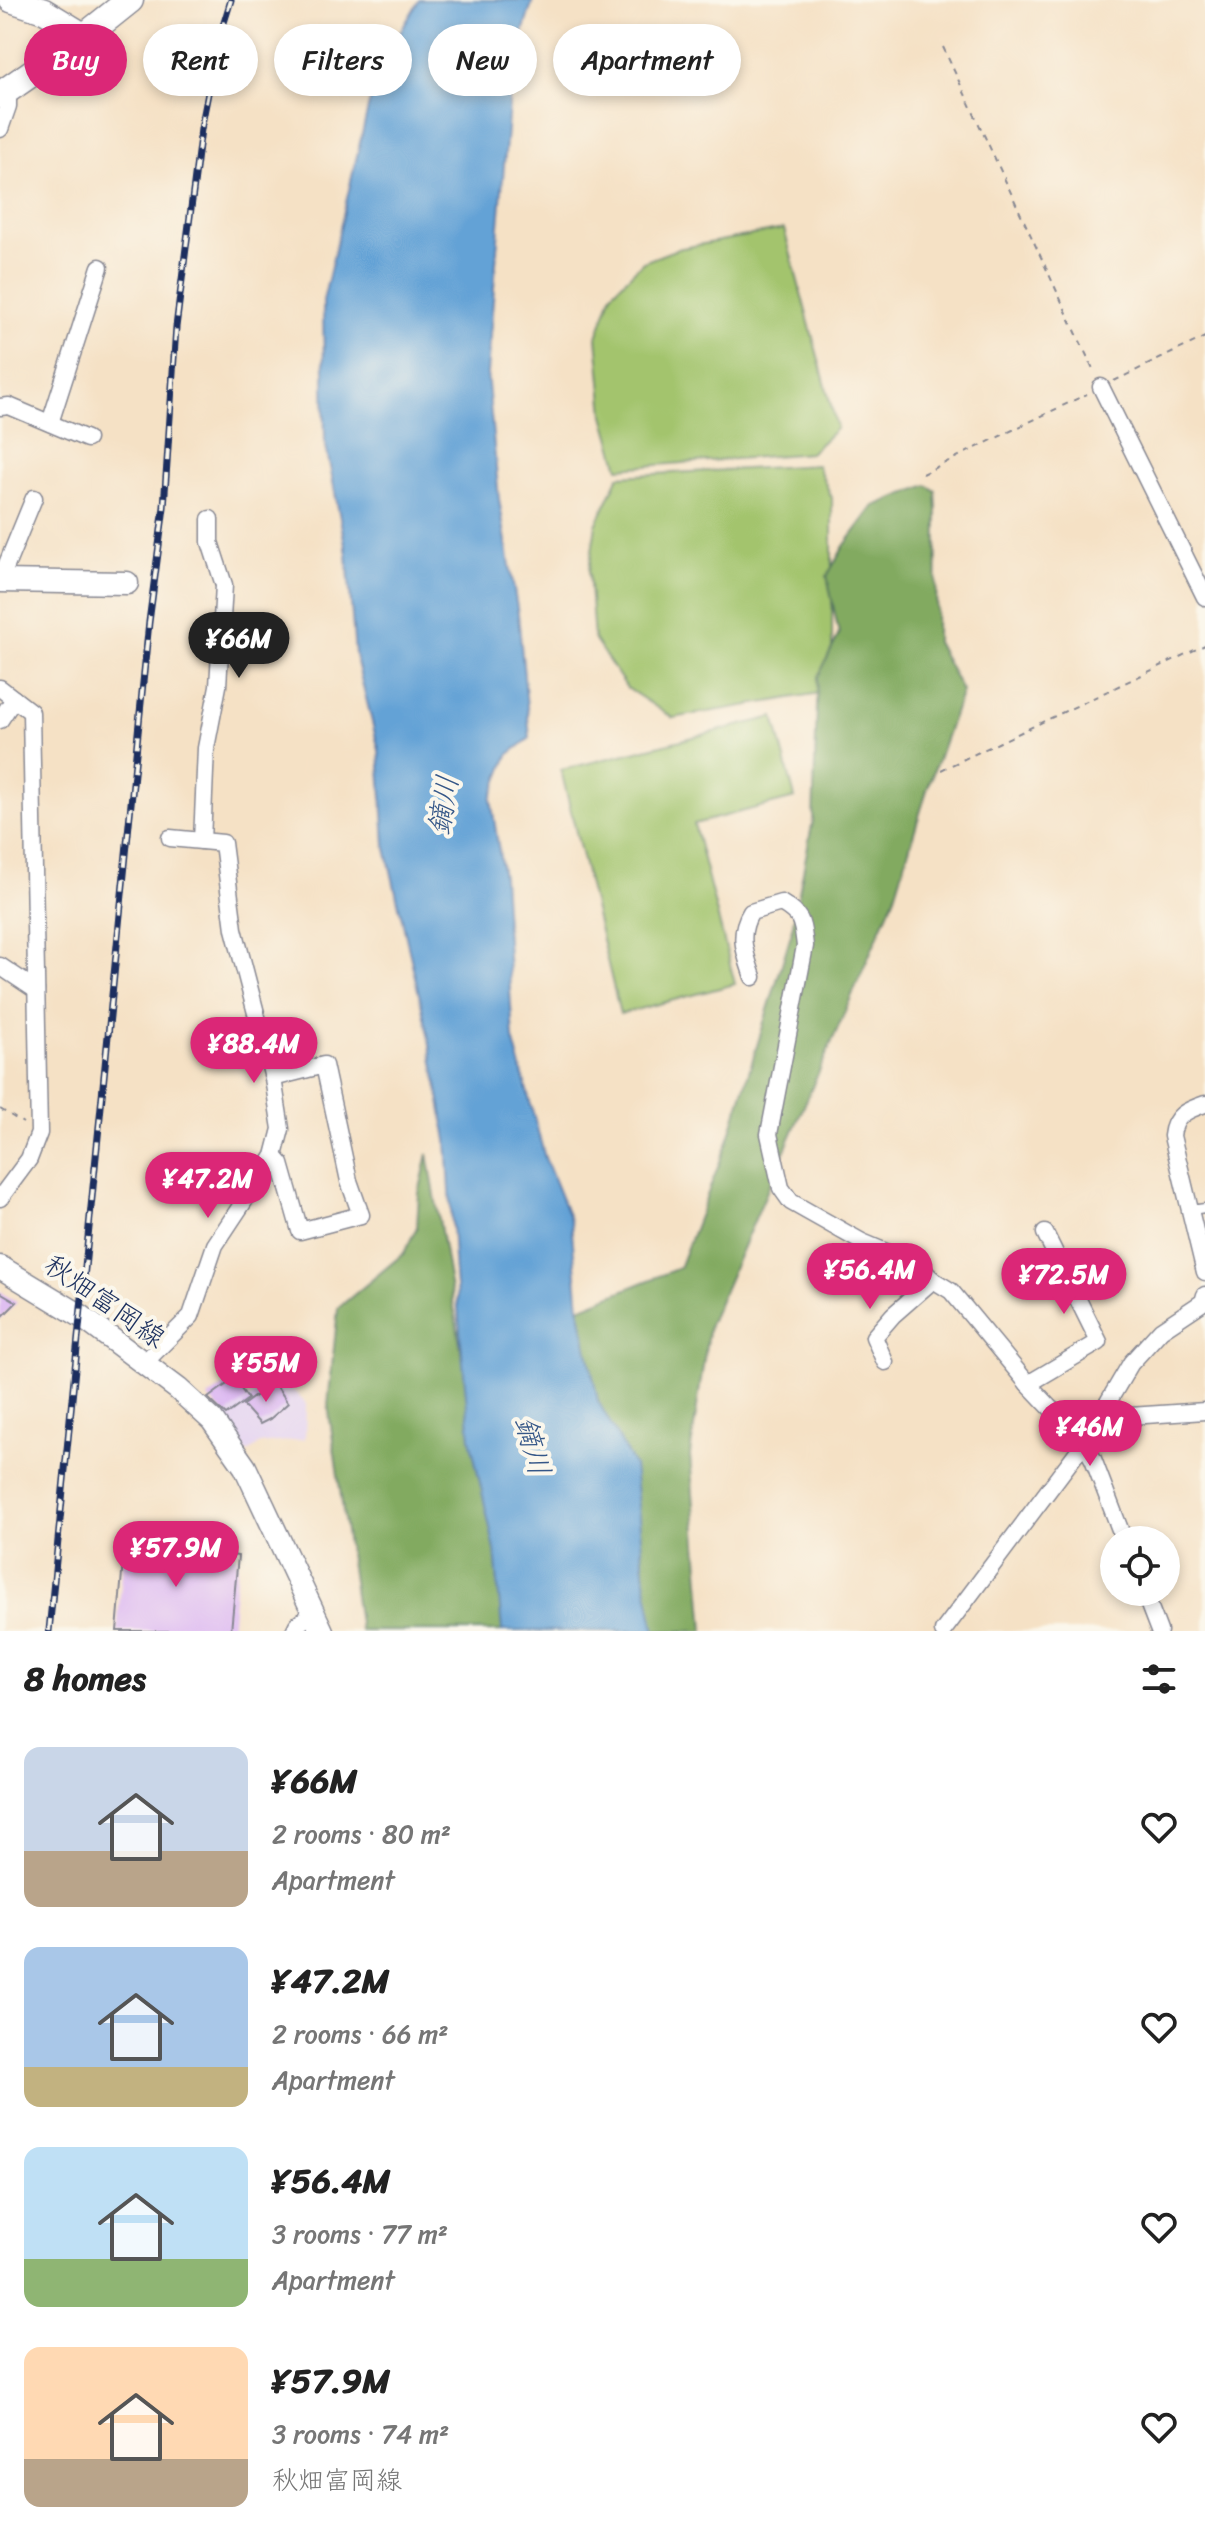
<!DOCTYPE html>
<meta charset="utf-8">
<style>
:root{--surface:#fff;--page:#f2f2f2;--text:#222;--muted:#767676;--accent:#db2777}
body{margin:0;font-family:Sriracha,"Klee One",sans-serif;background:var(--page);color:var(--text);height:100vh;display:flex;flex-direction:column;font-size:30px;white-space:nowrap}
*{box-sizing:border-box;margin:0}
p{font-size:26px;color:var(--muted)}
.icon{flex:none;width:44px;height:44px;fill:none;stroke:currentColor;stroke-width:2;stroke-linecap:round;stroke-linejoin:round}
.map{position:relative;height:1631px;overflow:hidden}
.sheet{display:flex;flex-direction:column;background:var(--surface);flex:1}
.sheet>*{flex:none}
.hud{position:absolute;left:24px;top:24px;width:800px;height:72px;display:flex;gap:16px}
.tools{position:absolute;left:1100px;top:1526px;display:grid;gap:16px}
.tools a{display:grid;place-items:center;width:80px;height:80px;border-radius:50%;background:var(--surface);box-shadow:0 4px 12px #0003;font-size:40px}
.price{position:absolute;translate:-50% -68px;padding:0 18px;border-radius:28px;background:var(--accent);color:#fff;font-size:26px;line-height:52px;filter:drop-shadow(0 2px 4px #0008)}
.price::after{content:'';position:absolute;left:50%;top:48px;width:24px;height:18px;margin-left:-12px;background:inherit;clip-path:polygon(0 0,100% 0,50% 100%)}
.price.active{background:#222;color:#fff}
ul{padding:0;list-style:none}
li{display:flex;align-items:center;gap:24px;height:200px;padding:0 24px}
li span{display:grid;place-items:center;flex:none;width:224px;height:160px;border-radius:16px;color:#555}
li>.icon{margin-inline-start:auto}
span .icon{width:96px;height:96px;fill:#fffc;stroke-width:1}
li b{font-size:34px}
h2{display:flex;justify-content:space-between;align-items:center;height:96px;padding:0 24px;font-size:34px}
.tag{padding:0 28px;border-radius:36px;background:var(--surface);box-shadow:0 4px 12px #0003;font-size:28px;line-height:72px}
.tag.active{background:var(--accent);color:#fff}
.map>svg:first-child{display:block}
</style>
<div class="map">
<svg width="1205" height="1631" viewBox="0 0 1205 1631">
<rect width="100%" height="100%" fill="#fbf7ec"/>
<filter id="ink" filterUnits="userSpaceOnUse"><feTurbulence type="fractalNoise" baseFrequency=".0125" numOctaves="2"/><feDisplacementMap in="SourceGraphic" scale="16" xChannelSelector="R" yChannelSelector="G"/><feConvolveMatrix kernelMatrix="1 2 1 2 8 2 1 2 1" color-interpolation-filters="sRGB"/></filter>
<filter id="wash" filterUnits="userSpaceOnUse"><feTurbulence type="fractalNoise" baseFrequency=".006" numOctaves="4" result="noise"/><feDisplacementMap in="SourceGraphic" scale="32" xChannelSelector="R" yChannelSelector="G"/><feGaussianBlur stdDeviation="1.8" result="paint"/><feColorMatrix in="noise" values="0 0 0 0 0 0 0 0 0 0 0 0 0 0 0 0 0 1.4 0 .05"/><feComposite in="paint" operator="in"/></filter>
<g filter="url(#wash)">
<rect width="100%" height="100%" fill="#f5e1c5"/>
<!-- built -->
<polygon fill="#e4d3f1" points="279,1375 306,1404 305,1439 260,1444 247,1453 223,1417"/>
<!-- green -->
<g fill="#a3c46d" stroke="#5f7a66" stroke-width="2">
<polygon points="784,229 837,428 810,453 619,468 604,415 597,337 612,293 643,262 677,249"/>
<polygon points="817,465 832,498 832,691 673,718 627,688 594,639 589,571 596,525 619,476"/>
<polygon points="774,717 795,798 694,824 735,984 620,1014 561,770"/>
</g>
<!-- forest -->
<polygon fill="#82aa60" stroke="#4e6c5f" stroke-width="2" points="927,485 936,491 937,510 936,642 962,691 927,790 895,896 709,1325 690,1455 704,1631 360,1631 328,1405 338,1308 404,1253 417,1227 419,1193 428,1154 462,1355 679,1268 728,1141 791,934 813,820 818,677 839,634 827,576 844,546 874,506"/>
<!-- water -->
<polygon fill="#64a2d6" stroke="#40689a" stroke-width="2" points="419,0 533,0 512,68 487,373 499,499 518,614 530,738 508,755 491,799 503,877 513,1038 545,1158 571,1222 579,1307 598,1401 634,1466 645,1580 655,1631 502,1631 495,1550 470,1438 455,1276 447,1140 428,1034 385,844 379,750 355,654 347,554 325,441 323,301 369,104 401,31"/>
<g id="blocks">
<!-- building -->
<g fill="#d8aff3">
<polygon points="0,1292 17,1302 0,1319"/>
<polygon points="234,1379 248,1399 226,1415 208,1398"/>
<polygon points="274,1382 288,1403 270,1419 260,1424 243,1405"/>
<polygon points="125,1538 238,1556 231,1631 117,1631"/>
</g>
</g>
</g>
<g filter="url(#ink)">
<use href="#blocks" fill-opacity="0" stroke="#888892" stroke-width="2"/>
<g fill="none" stroke-linecap="round" stroke-linejoin="round">
<!-- service casing -->
<g stroke="#888892" stroke-width="11">
<polyline id="service" points="1191,1210 1205,1208"/>
</g>
<!-- minor casing -->
<g stroke="#888892" stroke-width="19">
<g id="minor">
<polyline points="0,129 8,106 8,90"/>
<polyline points="1101,387 1205,597"/>
<polyline points="0,407 9,406 87,439"/>
<polyline points="50,423 100,267"/>
<polyline points="0,581 34,498"/>
<polyline points="0,688 31,712 39,1133 29,1159 0,1198"/>
<polyline points="0,720 14,699"/>
<polyline points="170,838 223,843 234,929 273,1078 324,1065 349,1181 361,1215 300,1231 281,1164 274,1156"/>
<polyline points="202,841 206,748 218,686 224,585 210,542 210,519"/>
<polyline points="0,966 36,990"/>
<path d="M753 977C745 953 737 935 751 912L781 903C803 916 802 922 805 946L769 1134 781 1188 791 1202 862 1242 917 1265 933 1280 951 1291 1028 1384 1084 1443 1093 1459 1124 1540"/>
<path d="M1205 1104C1187 1110 1174 1115 1172 1136L1205 1272"/>
<polyline points="885,1362 874,1337 893,1315 933,1280"/>
<polyline points="144,1363 191,1316 215,1245 274,1156 281,1129 273,1078"/>
<polyline points="1028,1384 1099,1342 1045,1233"/>
<polyline points="1100,1418 1205,1411"/>
<polyline points="1144,1592 1159,1631"/>
<polyline points="294,1631 297,1625 315,1611"/>
<polyline points="943,1631 1084,1443 1131,1363 1161,1330 1203,1302 1205,1295"/>
</g>
</g>
<!-- secondary casing -->
<g stroke="#888892" stroke-width="25">
<g id="secondary">
<polyline points="0,581 127,583"/>
<polyline points="0,1267 81,1316 178,1389 212,1420 245,1467 322,1631"/>
</g>
</g>
<!-- primary casing -->
<g stroke="#888892" stroke-width="27">
<polyline id="primary" points="11,0 44,11 85,36"/>
</g>
<!-- trunk casing -->
<g stroke="#888892" stroke-width="29">
<polyline id="trunk" points="0,95 85,36 130,0"/>
</g>
<!-- path -->
<g stroke="#888892" stroke-width="2" stroke-dasharray="6 6" stroke-linecap="butt">
<polyline points="943,47 1094,371"/>
<polyline points="1114,381 1205,337"/>
<polyline points="922,474 1087,394"/>
<polyline points="941,770 1205,645"/>
<polyline points="0,1109 23,1123"/>
</g>
<!-- service -->
<use href="#service" stroke="#fff" stroke-width="8"/>
<!-- minor -->
<use href="#minor" stroke="#fff" stroke-width="16"/>
<!-- secondary -->
<use href="#secondary" stroke="#fff" stroke-width="22"/>
<!-- primary -->
<use href="#primary" stroke="#fff" stroke-width="24"/>
<!-- trunk -->
<use href="#trunk" stroke="#fff" stroke-width="26"/>
<!-- rail casing -->
<g stroke="#1b2f5e" stroke-width="7">
<polyline id="rail" points="49,1631 149,622 164,507 176,327 201,129 218,42 231,0"/>
</g>
<!-- rail -->
<use href="#rail" stroke="#fbf7ec" stroke-width="4" stroke-dasharray="12" stroke-linecap="butt"/>
</g>
</g>
<g text-anchor="middle" dominant-baseline="central" stroke-width="8" stroke-linejoin="round" paint-order="stroke">
<!-- street labels -->
<g font-size="28" fill="#1b2f5e" stroke="#fbf7ec">
<text transform="translate(105 1301) rotate(35)">秋畑富岡線</text>
</g>
<!-- water labels -->
<g font-size="30" font-style="italic" fill="#355788" stroke="#fbf7ec">
<text transform="translate(443 805) rotate(-80)">鏑川</text>
<text transform="translate(533 1446) rotate(75)">鏑川</text>
</g>
</g>
</svg>
<div class="tools">
<a><svg class="icon" aria-label="locate" viewBox="0 0 24 24"><circle cx="12" cy="12" r="6"/><path d="M12 2v4M12 18v4M2 12h4M18 12h4"/></svg></a>
</div>
<b class="price active" style="left:239px;top:680px">¥66M</b>
<b class="price" style="left:254px;top:1085px">¥88.4M</b>
<b class="price" style="left:208px;top:1220px">¥47.2M</b>
<b class="price" style="left:870px;top:1311px">¥56.4M</b>
<b class="price" style="left:1064px;top:1316px">¥72.5M</b>
<b class="price" style="left:266px;top:1404px">¥55M</b>
<b class="price" style="left:1090px;top:1468px">¥46M</b>
<b class="price" style="left:176px;top:1589px">¥57.9M</b>
<div class="hud">
<a class="tag active">Buy</a>
<a class="tag">Rent</a>
<a class="tag">Filters</a>
<a class="tag">New</a>
<a class="tag">Apartment</a>
</div>
</div>
<section class="sheet">
<h2>8 homes<svg class="icon" aria-label="filters" viewBox="0 0 24 24"><path d="M4 7h16M4 17h16"/><circle cx="9" cy="7" r="2"/><circle cx="15" cy="17" r="2"/></svg></h2>
<ul>
<li><span style="background:linear-gradient(#c9d6e8 65%,#b9a48a 0)"><svg class="icon" aria-label="home" viewBox="0 0 24 24"><path d="M3 11l9-7 9 7M6 9v11h12V9"/></svg></span><div><b>¥66M</b><p>2 rooms · 80 m²</p><p>Apartment</p></div><svg class="icon" aria-label="heart" viewBox="0 0 24 24"><path d="M12 20l-8-8c-3-5 5-10 8-4 3-6 11-1 8 4z"/></svg></li>
<li><span style="background:linear-gradient(#a9c7e8 75%,#c2b280 0)"><svg class="icon" aria-label="home" viewBox="0 0 24 24"><path d="M3 11l9-7 9 7M6 9v11h12V9"/></svg></span><div><b>¥47.2M</b><p>2 rooms · 66 m²</p><p>Apartment</p></div><svg class="icon" aria-label="heart" viewBox="0 0 24 24"><path d="M12 20l-8-8c-3-5 5-10 8-4 3-6 11-1 8 4z"/></svg></li>
<li><span style="background:linear-gradient(#bfe0f5 70%,#8fb573 0)"><svg class="icon" aria-label="home" viewBox="0 0 24 24"><path d="M3 11l9-7 9 7M6 9v11h12V9"/></svg></span><div><b>¥56.4M</b><p>3 rooms · 77 m²</p><p>Apartment</p></div><svg class="icon" aria-label="heart" viewBox="0 0 24 24"><path d="M12 20l-8-8c-3-5 5-10 8-4 3-6 11-1 8 4z"/></svg></li>
<li><span style="background:linear-gradient(#ffd9b3 70%,#b9a48a 0)"><svg class="icon" aria-label="home" viewBox="0 0 24 24"><path d="M3 11l9-7 9 7M6 9v11h12V9"/></svg></span><div><b>¥57.9M</b><p>3 rooms · 74 m²</p><p>秋畑富岡線</p></div><svg class="icon" aria-label="heart" viewBox="0 0 24 24"><path d="M12 20l-8-8c-3-5 5-10 8-4 3-6 11-1 8 4z"/></svg></li>
</ul>
</section>
